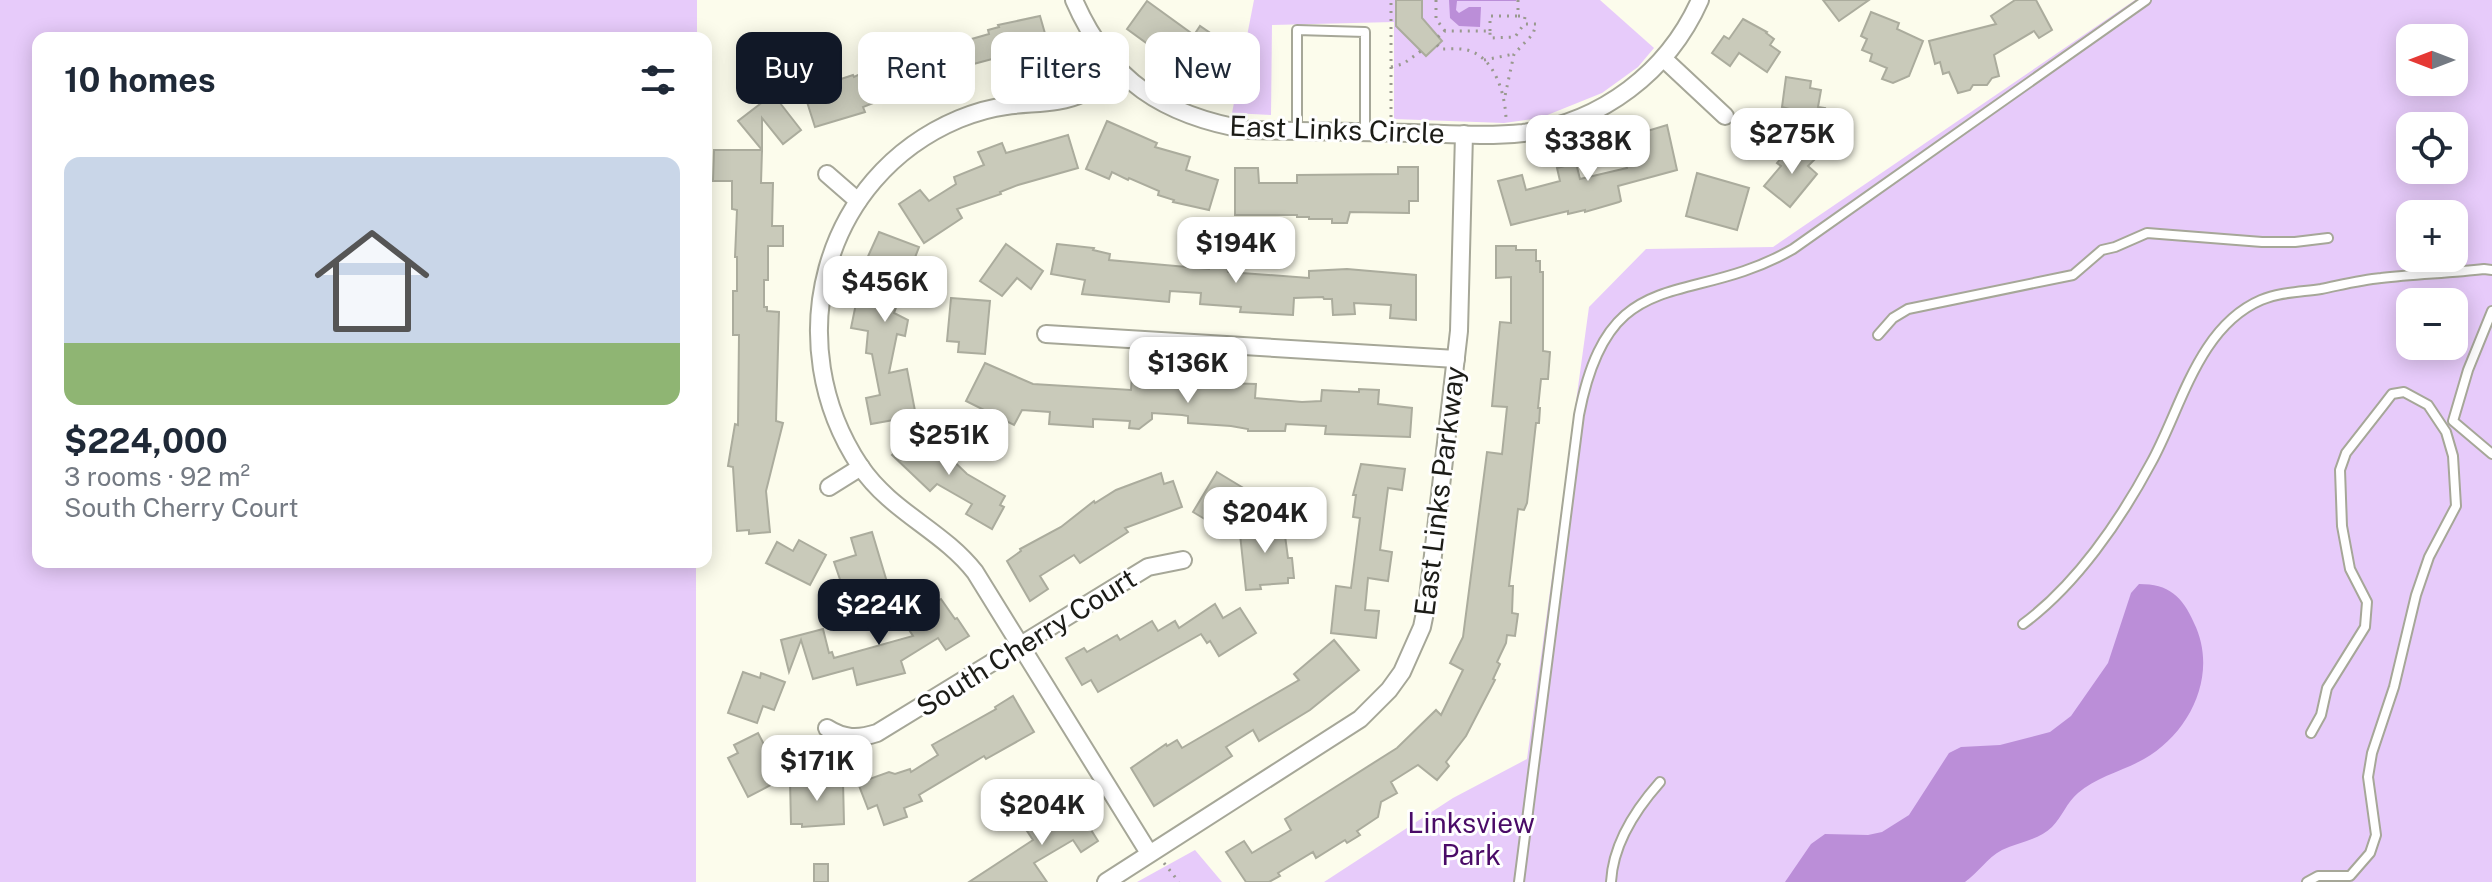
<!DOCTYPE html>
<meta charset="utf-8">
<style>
:root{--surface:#fff;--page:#f6f6f7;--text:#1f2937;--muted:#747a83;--line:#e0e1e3;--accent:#111827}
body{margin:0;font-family:"Public Sans",sans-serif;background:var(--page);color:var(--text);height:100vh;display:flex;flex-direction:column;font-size:30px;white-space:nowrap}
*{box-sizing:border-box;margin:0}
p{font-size:26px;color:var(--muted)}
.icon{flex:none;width:44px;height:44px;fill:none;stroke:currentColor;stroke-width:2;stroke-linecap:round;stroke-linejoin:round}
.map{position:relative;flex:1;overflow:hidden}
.side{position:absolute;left:32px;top:32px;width:680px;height:536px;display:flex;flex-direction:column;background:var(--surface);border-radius:16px;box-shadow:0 4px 20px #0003}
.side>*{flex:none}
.guide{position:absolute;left:736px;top:32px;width:760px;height:72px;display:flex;gap:16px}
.needle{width:52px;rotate:270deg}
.buttons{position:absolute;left:2396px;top:24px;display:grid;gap:16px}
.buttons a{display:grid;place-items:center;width:72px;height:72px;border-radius:16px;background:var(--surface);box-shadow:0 4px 20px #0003;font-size:40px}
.price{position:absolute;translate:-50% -68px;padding:0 18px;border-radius:16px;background:#fff;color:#222;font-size:26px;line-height:52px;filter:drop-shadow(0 2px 4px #0008)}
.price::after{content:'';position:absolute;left:50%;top:48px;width:24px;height:18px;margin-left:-12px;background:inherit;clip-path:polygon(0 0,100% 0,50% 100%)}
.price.active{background:var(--accent);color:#fff}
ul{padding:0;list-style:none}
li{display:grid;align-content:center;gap:16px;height:424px;padding:0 32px}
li+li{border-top:2px solid var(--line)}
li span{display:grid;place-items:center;height:248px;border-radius:16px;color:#555}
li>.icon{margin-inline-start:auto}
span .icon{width:144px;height:144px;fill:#fffc;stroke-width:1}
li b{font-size:34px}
h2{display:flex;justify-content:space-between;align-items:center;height:96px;padding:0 32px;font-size:34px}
.chip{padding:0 28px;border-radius:16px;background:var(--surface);box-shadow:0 4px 20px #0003;font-size:28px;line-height:72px}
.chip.active{background:var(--accent);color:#fff}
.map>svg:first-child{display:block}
</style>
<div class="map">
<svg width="2492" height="882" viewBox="0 0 2492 882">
<rect width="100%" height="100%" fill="#fcfcec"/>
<!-- green -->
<g fill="#e7cbfa" fill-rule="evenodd">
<polygon points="0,0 697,0 697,38 38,38 38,562 696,562 696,882 0,882"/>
<polygon points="1254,0 1600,0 1654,48 1638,67 1602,93 1540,118 1504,123 1394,119 1394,22 1272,25 1271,115 1232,113"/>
<path d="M2135 0H2492V882H1324L1453 798 1527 759 1589 307 1646 249 1773 247ZM2410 38H2454V82H2410ZM2410 126H2454V170H2410ZM2410 214H2454V258H2410ZM2410 302H2454V346H2410Z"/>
<polygon points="1195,850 1222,882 1137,882"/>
</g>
<!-- water -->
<g fill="#bb8ed8">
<polygon points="1449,0 1516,0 1516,1 1457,1 1456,10 1459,13 1469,7 1481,7 1480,27 1459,26 1450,18"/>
<path d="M2139 584C2169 584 2182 596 2194 623 2219 674 2190 733 2144 759 2123 771 2096 777 2078 793 2067 802 2062 817 2052 827 2039 840 2018 842 2002 850 1987 858 1978 873 1965 882H1785L1811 844 1825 834 1868 835 1882 832 1909 815 1949 753 1961 747 2000 745 2050 732 2071 716 2108 663 2131 593Z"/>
</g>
<!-- building -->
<g fill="#c9caba" stroke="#abac9d" stroke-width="2">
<polygon points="1396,0 1422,0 1422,18 1442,41 1426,56 1396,26"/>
<polygon points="1823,0 1869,0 1839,21"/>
<polygon points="2015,0 2036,0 2052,30 2039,38 2034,31 1994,55 1999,76 1992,78 1987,85 1973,85 1970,90 1958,93 1949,72 1943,74 1940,62 1935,64 1929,41 1996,24 1991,16"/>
<polygon points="1147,1 1194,35 1200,26 1238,52 1211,89 1193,77 1203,62 1177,44 1167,58 1127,29"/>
<polygon points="1871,12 1899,23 1897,29 1923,41 1909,76 1893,83 1882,79 1887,68 1870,61 1872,54 1862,50 1867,39 1861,36"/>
<polygon points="1040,16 1052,58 999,70 996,58 966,66 969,78 933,87 935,93 917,100 911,88 863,107 865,112 815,127 807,102 816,99 812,78 826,74 829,83 853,75 854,77 901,55 918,51 919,54 989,34 988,30 999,27 998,25"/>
<polygon points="1743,19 1767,32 1766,33 1774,39 1770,45 1780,52 1767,72 1739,53 1730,66 1712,53 1724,36 1729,39"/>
<polygon points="1786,77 1811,81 1810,88 1821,90 1818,107 1825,108 1822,122 1816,121 1814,131 1790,128 1793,110 1782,107"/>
<polygon points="773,94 801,130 783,144 762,118 762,150 738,121"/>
<polygon points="1107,121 1157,143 1155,147 1190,157 1186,170 1218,180 1209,210 1173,202 1174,200 1158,195 1159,191 1129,178 1128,180 1112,172 1109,179 1086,169"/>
<polygon points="1667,125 1677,170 1618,186 1621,201 1619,202 1585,212 1585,210 1568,214 1568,211 1511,225 1498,181 1522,175 1526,190 1560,181 1557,168 1576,163 1580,179 1627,168 1622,152 1646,145 1644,132"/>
<polygon points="1068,135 1078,168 1018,185 1000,192 1001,194 957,209 962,218 924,243 899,204 920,190 929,201 956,184 954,177 984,165 978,152 1002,143 1006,153"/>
<polygon points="1794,143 1814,160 1808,166 1817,174 1790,207 1764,186 1781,166 1777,163"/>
<polygon points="714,150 762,150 761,183 773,183 772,226 783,226 783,246 768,246 768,280 764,280 764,307 767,307 767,311 779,312 776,421 783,423 766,491 770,532 749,534 749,530 737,531 733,467 728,466 735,424 738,425 739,335 733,335 733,291 737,291 737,257 735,257 737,210 732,209 732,181 713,181"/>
<polygon points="1398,167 1418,167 1418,201 1409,201 1409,213 1350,212 1347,223 1332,223 1332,219 1309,219 1309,217 1297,217 1297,215 1235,215 1235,168 1258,168 1259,183 1297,183 1297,175 1398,174"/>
<polygon points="1697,173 1749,188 1737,230 1686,216"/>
<polygon points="879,232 919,247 894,313 908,320 905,336 897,334 889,373 907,369 916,416 871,424 866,398 880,395 872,354 866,353 868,331 851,328 860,284 856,283"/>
<polygon points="1006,244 1043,271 1031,289 1017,278 1002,296 980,281"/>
<polygon points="1057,244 1094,248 1093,250 1110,254 1109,260 1209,269 1210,261 1226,263 1228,272 1309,278 1309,271 1347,269 1416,275 1416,320 1390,318 1391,305 1354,303 1355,314 1333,315 1332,299 1324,299 1323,297 1294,298 1293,315 1240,312 1241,307 1200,304 1201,293 1170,291 1169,302 1082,294 1085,280 1051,274"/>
<polygon points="1496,246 1516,246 1516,250 1536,250 1536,261 1540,261 1540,272 1543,272 1543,351 1550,352 1548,379 1541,379 1538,408 1540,408 1539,423 1536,423 1527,503 1524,510 1518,509 1509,586 1513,586 1512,613 1518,614 1515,636 1507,635 1506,643 1497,662 1500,664 1493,679 1495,680 1466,736 1446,762 1449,766 1437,780 1418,765 1391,782 1397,793 1381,802 1378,817 1357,831 1360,835 1347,843 1345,840 1316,858 1313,852 1278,873 1280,876 1269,882 1246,882 1226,852 1244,841 1252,853 1291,830 1285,819 1397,748 1436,710 1441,715 1463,670 1450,663 1463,637 1487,452 1502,454 1507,407 1492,406 1500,322 1511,323 1511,277 1496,278"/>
<polygon points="951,298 990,301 985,354 958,352 959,342 947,341"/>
<polygon points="985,363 1033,384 1131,390 1132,375 1159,377 1158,381 1256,384 1255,398 1302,402 1321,401 1322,390 1359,392 1359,389 1379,390 1378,404 1412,408 1410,437 1325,434 1326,426 1286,424 1285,431 1248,431 1248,429 1231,426 1188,423 1188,416 1182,415 1152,413 1152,419 1139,429 1129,428 1130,421 1093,419 1093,427 1049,424 1050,412 1022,410 1014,425 966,401"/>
<polygon points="919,428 967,474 1005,496 1000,505 1004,507 992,529 966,514 972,504 937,484 930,491 892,455"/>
<polygon points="1361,464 1405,469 1402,490 1388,488 1380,550 1392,552 1388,581 1368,578 1365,610 1379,611 1376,638 1331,633 1336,586 1351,588 1360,518 1353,517 1356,495 1353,495"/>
<polygon points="1217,472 1255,495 1238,522 1221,511 1213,524 1193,512"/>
<polygon points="1161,473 1164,484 1173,481 1182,507 1125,528 1128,532 1080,563 1074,555 1040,576 1048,589 1030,601 1007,561 1021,551 1020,549 1061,527 1094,501 1095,503 1116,490"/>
<polygon points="1283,521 1288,558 1292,558 1294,578 1288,578 1288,583 1260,585 1261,589 1246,590 1239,525"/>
<polygon points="872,532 887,582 868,588 866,582 843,588 834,562 856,555 851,538"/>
<polygon points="799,540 826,555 810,585 766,563 777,542 793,551"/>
<polygon points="941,599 955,619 957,618 969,636 946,650 938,638 901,661 905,673 857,685 853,668 813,679 801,640 789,672 781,640 823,629 829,653 832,652 834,658 913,636 904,622"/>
<polygon points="1215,604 1223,618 1240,608 1256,633 1219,656 1210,641 1207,643 1201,634 1098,692 1091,680 1082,685 1066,658 1084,648 1087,652 1117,635 1120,640 1152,621 1158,631 1175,621 1179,628"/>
<polygon points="1334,640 1359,670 1310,710 1259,741 1253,730 1226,747 1232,756 1154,806 1131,768 1166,744 1167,746 1177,740 1182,748 1299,680 1294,674"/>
<polygon points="743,672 760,678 761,673 785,682 774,710 763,706 757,723 728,713"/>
<polygon points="1013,696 1034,732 986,759 984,756 919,795 922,801 904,808 907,817 884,825 877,805 868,809 858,783 889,772 895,774 910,769 911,772 938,755 932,745 996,709 995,707"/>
<polygon points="758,733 782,779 748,797 728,758 738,753 734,745"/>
<polygon points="790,780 843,781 844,824 802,827 802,824 791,824"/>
<polygon points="1074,803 1098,841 1081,852 1073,840 1034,863 1047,882 969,882 1033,840 1027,831 1046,819 1045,817"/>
<rect x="814" y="864" width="14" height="18"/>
</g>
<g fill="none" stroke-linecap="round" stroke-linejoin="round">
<!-- lane casing -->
<g stroke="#a6a798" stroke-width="12">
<g id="lane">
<polyline points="1297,131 1297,30 1365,32 1365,132"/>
<polyline points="2492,311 2468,370 2453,421 2492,454"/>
<polyline points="1878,335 1893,318 1908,309 2073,275 2102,250 2115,247 2147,233 2262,242 2295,242 2328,238"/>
<path d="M2023 624C2076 585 2120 521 2151 463 2181 409 2198 327 2261 300 2280 292 2301 292 2321 289 2341 285 2360 280 2381 278 2415 274 2450 273 2484 269L2492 270"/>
<path d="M1519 882 1579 415C1609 258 1687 310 1793 249L2146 0"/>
<path d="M1611 882C1613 844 1636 809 1660 782"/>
<polyline points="2307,882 2318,876 2350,876 2370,853 2376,835 2368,777 2372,753 2394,687 2416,595 2429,557 2456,506 2453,456 2446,432 2428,405 2404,392 2392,394 2382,407 2346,453 2340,470 2342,526 2350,569 2367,602 2365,627 2327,688 2321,715 2311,733"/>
</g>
</g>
<!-- street casing -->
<g stroke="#a6a798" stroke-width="20">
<g id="street">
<path d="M1074 0C1109 81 1164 116 1249 130 1304 131 1359 132 1414 133 1450 134 1487 137 1523 133 1602 122 1668 72 1700 0"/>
<polyline points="1664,59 1725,116"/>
<path d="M1117 67C1106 77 1096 87 1083 93 1059 105 1032 102 1006 106 990 108 974 113 959 119 821 177 779 344 860 466 891 512 942 530 975 572L1149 853"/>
<polyline points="827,174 858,201"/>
<polyline points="1046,334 1456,359"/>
<polyline points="829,487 861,467"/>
<path d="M827 728C844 739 858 739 877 733L1148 567 1183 560"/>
<polyline points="1106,882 1360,719 1389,690 1402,672 1422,627 1428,598 1459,331 1464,134"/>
</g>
</g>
<!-- path -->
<g stroke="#99998e" stroke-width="3" stroke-dasharray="2 6" stroke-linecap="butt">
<polyline points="1436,0 1436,19 1445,31"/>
<polyline points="1518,0 1518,16 1525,16 1524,24"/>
<polyline points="1490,31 1490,16 1518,16"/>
<polyline points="1438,37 1445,31 1490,31 1490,38 1515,37 1524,24 1536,24 1533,34 1514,54 1505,96"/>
<path d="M1437 45 1441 49C1449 49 1459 48 1467 50 1495 57 1505 94 1506 118"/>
<polyline points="1484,60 1514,54"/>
<polyline points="1391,67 1403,64 1421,51"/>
<polyline points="1391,117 1391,0"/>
<polyline points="1164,863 1179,882"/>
</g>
<!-- lane -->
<use href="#lane" stroke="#fff" stroke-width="8"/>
<!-- street -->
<use href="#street" stroke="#fff" stroke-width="16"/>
</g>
<g text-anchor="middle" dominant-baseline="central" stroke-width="6" stroke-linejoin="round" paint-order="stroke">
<!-- street labels -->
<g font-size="28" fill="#1c1c17" stroke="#fff">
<text transform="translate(1337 129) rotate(2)">East Links Circle</text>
<text transform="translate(1439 491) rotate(-83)">East Links Parkway</text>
<text transform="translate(1026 642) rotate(-32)">South Cherry Court</text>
</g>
<!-- park labels -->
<g font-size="28" fill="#4a0b67" stroke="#fff">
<text x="1471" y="822">Linksview<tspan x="1471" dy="32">Park</tspan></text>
</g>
</g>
</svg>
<div class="buttons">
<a><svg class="needle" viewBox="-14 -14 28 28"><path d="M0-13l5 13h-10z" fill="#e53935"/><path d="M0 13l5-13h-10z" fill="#747a83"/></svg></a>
<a><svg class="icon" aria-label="locate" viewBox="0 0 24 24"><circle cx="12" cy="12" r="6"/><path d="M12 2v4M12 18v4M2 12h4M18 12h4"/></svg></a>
<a>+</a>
<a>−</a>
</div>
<b class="price" style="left:1792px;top:176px">$275K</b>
<b class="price" style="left:1588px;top:183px">$338K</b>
<b class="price" style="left:1236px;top:285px">$194K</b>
<b class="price" style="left:885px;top:324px">$456K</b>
<b class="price" style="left:1188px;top:405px">$136K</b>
<b class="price" style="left:949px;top:477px">$251K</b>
<b class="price" style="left:1265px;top:555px">$204K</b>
<b class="price active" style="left:879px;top:647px">$224K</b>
<b class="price" style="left:817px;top:803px">$171K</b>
<b class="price" style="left:1042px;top:847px">$204K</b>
<div class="guide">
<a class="chip active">Buy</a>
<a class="chip">Rent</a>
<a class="chip">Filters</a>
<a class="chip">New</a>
</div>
<section class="side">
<h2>10 homes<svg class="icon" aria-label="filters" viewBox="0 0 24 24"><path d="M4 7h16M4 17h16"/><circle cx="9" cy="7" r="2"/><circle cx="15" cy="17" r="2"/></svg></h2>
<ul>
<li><span style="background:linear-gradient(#c9d6e8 75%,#8fb573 0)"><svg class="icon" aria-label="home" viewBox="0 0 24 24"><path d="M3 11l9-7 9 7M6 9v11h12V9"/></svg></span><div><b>$224,000</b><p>3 rooms · 92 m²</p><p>South Cherry Court</p></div></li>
</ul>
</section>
</div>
